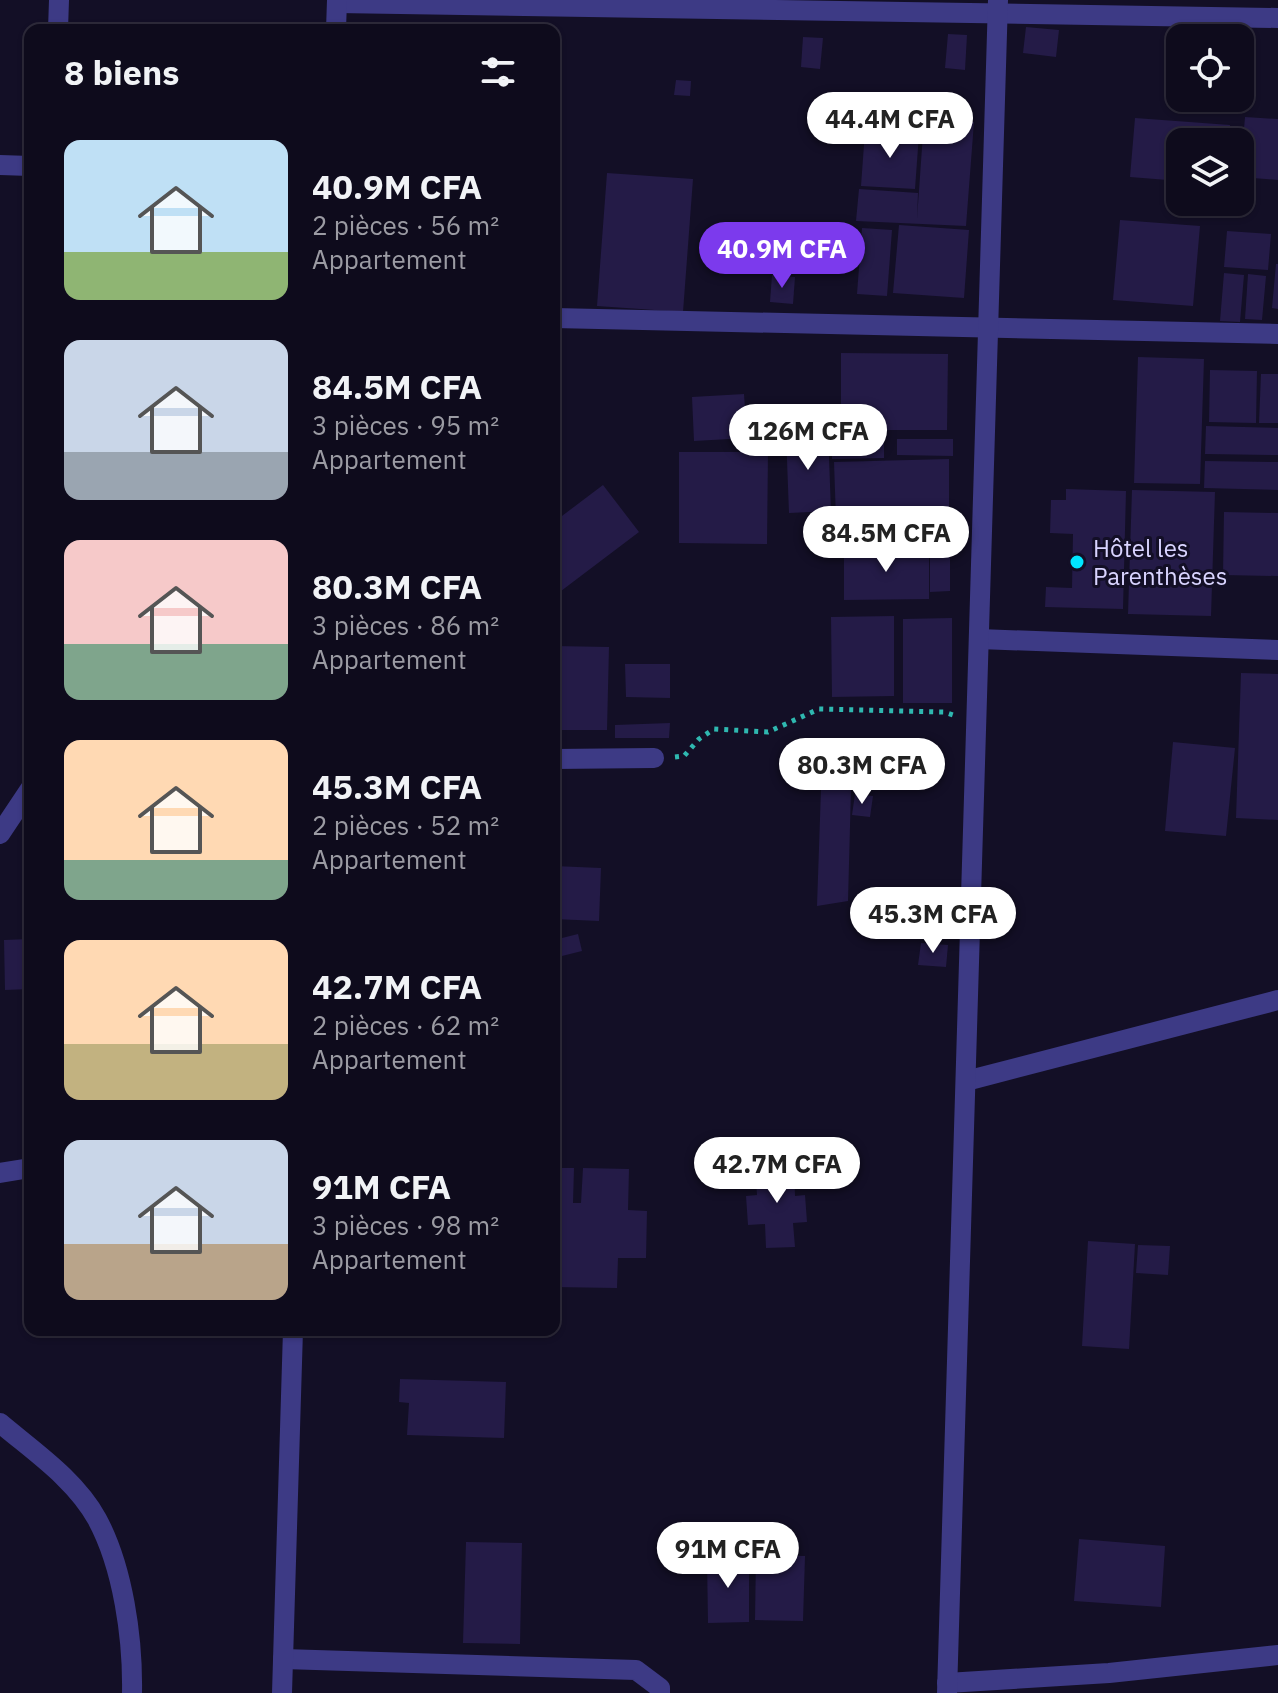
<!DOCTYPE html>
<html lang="fr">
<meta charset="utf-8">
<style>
:root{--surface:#0e0b1c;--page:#1c1929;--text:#f1f3f6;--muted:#9b9ba3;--line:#2e2b3b;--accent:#7c3aed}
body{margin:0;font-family:"IBM Plex Sans",sans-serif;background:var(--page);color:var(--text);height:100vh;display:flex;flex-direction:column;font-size:30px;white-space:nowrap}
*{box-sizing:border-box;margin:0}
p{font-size:26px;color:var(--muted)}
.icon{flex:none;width:44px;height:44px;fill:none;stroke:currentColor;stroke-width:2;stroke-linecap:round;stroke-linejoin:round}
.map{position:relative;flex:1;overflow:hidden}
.side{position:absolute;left:24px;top:24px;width:536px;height:1312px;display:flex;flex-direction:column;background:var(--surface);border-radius:16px;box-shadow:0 2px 6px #0004,0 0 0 2px var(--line)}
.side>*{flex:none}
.fabs{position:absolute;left:1166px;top:24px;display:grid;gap:16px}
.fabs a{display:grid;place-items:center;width:88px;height:88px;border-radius:16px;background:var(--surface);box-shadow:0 2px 6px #0004,0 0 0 2px var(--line);font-size:40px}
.price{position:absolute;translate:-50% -68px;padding:0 18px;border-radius:28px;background:#fff;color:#222;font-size:26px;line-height:52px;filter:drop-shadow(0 2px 4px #0008)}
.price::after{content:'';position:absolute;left:50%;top:48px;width:24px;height:18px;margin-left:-12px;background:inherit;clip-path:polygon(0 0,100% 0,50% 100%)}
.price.active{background:var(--accent);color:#fff}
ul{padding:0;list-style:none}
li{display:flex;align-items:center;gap:24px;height:200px;padding:0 40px}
li span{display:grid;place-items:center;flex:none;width:224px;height:160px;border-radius:16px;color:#555}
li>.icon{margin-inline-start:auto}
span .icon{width:96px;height:96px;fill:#fffc;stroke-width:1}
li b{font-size:34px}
h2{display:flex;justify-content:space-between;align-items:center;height:96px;padding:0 40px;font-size:34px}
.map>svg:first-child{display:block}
</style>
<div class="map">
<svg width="1278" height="1693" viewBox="0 0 1278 1693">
<rect width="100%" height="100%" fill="#130f26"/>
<!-- building -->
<g fill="#241b47">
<polygon points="1026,27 1059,30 1056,57 1023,53"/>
<polygon points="948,34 967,35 965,70 945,68"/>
<polygon points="803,37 823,38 820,69 801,67"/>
<polygon points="676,80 691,81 690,96 674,95"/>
<polygon points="1245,117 1278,119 1278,180 1240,177"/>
<polygon points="1135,118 1230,125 1229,142 1180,142 1180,181 1130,177"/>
<polygon points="924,119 974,122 966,226 856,221 859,189 918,193 917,219"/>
<polygon points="865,131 919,134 915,189 861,186"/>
<polygon points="607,173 693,179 683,312 597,306"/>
<polygon points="1120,220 1200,226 1193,306 1113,300"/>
<polygon points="899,225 969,230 964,298 893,293"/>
<polygon points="862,228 892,230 887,296 857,294"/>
<polygon points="1227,231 1271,234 1268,270 1224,267"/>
<polygon points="1276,264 1278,264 1278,309 1272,308"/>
<polygon points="1224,273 1244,275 1240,322 1220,321"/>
<polygon points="1248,274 1266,276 1262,320 1245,319"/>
<polygon points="772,275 795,277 793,304 770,302"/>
<polygon points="841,353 948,354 947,430 841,430"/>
<polygon points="1138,357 1204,359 1200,484 1134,483"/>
<polygon points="1210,370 1257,371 1256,423 1209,422"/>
<polygon points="1261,374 1278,374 1278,423 1259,423"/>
<polygon points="744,394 747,438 694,441 692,397"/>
<polygon points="1206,426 1278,428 1278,455 1205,454"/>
<polygon points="828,431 831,511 789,513 786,433"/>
<polygon points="897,439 953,439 953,456 897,455"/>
<polygon points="884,442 884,458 832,459 832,443"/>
<polygon points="679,452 768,452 767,544 679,543"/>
<polygon points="949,459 949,517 836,519 834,462"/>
<polygon points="1205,461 1278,462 1278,490 1204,488"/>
<polygon points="603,485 639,532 561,591 557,585 554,588 554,522"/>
<polygon points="1066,489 1126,491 1123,609 1045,607 1046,587 1072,588 1073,534 1050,533 1051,500 1066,500"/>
<polygon points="1132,490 1215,492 1211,616 1128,614"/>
<polygon points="1224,512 1278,513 1278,576 1223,575"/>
<polygon points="872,524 891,524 891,547 842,547 842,531 871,530"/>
<polygon points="896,524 929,524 929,545 896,546"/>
<polygon points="929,548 929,599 844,600 844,549"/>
<polygon points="930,551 950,551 950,591 930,592"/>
<polygon points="894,616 894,696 832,697 831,617"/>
<polygon points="952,618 952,703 903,703 903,619"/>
<polygon points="554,646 609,647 607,730 554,730"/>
<polygon points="625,664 670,664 670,698 626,697"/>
<polygon points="1241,673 1278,674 1278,820 1236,818"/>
<polygon points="670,723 669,738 615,738 615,725"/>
<polygon points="1173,742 1235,748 1226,836 1165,831"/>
<polygon points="821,789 851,789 848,901 817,906"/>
<polygon points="855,794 873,796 870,817 852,815"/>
<polygon points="554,866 601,868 599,921 554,919"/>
<polygon points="578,934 582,951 554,958 554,940"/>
<polygon points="30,939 30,989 5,990 4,940"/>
<polygon points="921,943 948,945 946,967 918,965"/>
<polygon points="794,1165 795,1196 805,1195 807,1222 793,1223 795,1247 766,1248 765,1224 748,1225 746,1196 757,1195 755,1167"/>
<polygon points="554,1168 574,1168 573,1203 581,1203 583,1168 629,1169 628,1210 647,1211 646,1258 618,1258 617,1288 554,1287"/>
<polygon points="1088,1241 1135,1244 1129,1349 1082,1346"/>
<polygon points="1138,1245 1170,1246 1168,1275 1136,1273"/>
<polygon points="400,1379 506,1382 504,1438 407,1435 409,1403 399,1402"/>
<polygon points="1079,1539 1165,1546 1161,1607 1074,1601"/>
<polygon points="466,1542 522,1543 520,1644 463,1643"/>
<polygon points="756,1555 805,1556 803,1621 755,1620"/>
<polygon points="707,1558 749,1558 749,1622 708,1623"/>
</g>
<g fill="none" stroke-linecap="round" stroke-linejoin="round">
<!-- path -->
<polyline stroke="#2fb8b0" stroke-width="5" stroke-dasharray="4 6" stroke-linecap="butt" points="675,757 684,756 699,739 714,729 768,732 819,709 944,712 953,715"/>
<!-- minor -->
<g stroke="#3d3a85" stroke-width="20">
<polyline points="337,3 1278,18"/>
<polyline points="58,30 59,0"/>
<polyline points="336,30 337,0"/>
<polyline points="0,165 30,166"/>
<polyline points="554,318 1278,334"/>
<polyline points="979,639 1278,650"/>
<polyline points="554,759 654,758"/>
<polyline points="0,834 30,789"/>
<polyline points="966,1081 1278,1000"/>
<polyline points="0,1173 30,1168"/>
<path d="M0 1423C33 1451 75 1479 97 1519 123 1567 133 1638 132 1693"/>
<polyline points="283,1659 636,1670 660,1688 660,1693"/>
<polyline points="947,1683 1109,1673 1278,1655"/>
<polyline points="282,1693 293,1330"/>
<polyline points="947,1693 998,0"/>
</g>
</g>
<!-- markers -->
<circle fill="#00e5ff" stroke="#130f26" stroke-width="3" cx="1077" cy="562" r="8"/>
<g text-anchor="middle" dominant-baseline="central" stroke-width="6" stroke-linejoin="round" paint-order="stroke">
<!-- poi labels -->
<g font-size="24" fill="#d9d4ff" stroke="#130f26" text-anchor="start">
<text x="1093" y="548">Hôtel les<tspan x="1093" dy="28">Parenthèses</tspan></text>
</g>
</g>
</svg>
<div class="fabs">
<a><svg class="icon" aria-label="locate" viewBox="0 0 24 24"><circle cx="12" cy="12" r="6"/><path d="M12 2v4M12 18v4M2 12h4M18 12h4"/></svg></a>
<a><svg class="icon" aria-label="layers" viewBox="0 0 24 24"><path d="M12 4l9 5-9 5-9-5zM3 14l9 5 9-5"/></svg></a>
</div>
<b class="price" style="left:890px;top:160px">44.4M CFA</b>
<b class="price active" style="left:782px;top:290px">40.9M CFA</b>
<b class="price" style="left:808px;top:472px">126M CFA</b>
<b class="price" style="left:886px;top:574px">84.5M CFA</b>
<b class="price" style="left:862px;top:806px">80.3M CFA</b>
<b class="price" style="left:933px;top:955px">45.3M CFA</b>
<b class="price" style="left:777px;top:1205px">42.7M CFA</b>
<b class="price" style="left:728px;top:1590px">91M CFA</b>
<section class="side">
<h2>8 biens<svg class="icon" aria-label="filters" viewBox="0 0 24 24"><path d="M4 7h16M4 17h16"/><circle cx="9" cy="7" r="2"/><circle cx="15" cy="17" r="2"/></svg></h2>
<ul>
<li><span style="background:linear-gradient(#bfe0f5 70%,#8fb573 0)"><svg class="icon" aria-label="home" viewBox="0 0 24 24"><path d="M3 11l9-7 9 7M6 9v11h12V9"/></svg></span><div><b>40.9M CFA</b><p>2 pièces · 56 m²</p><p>Appartement</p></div></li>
<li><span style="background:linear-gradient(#c9d6e8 70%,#9aa5b1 0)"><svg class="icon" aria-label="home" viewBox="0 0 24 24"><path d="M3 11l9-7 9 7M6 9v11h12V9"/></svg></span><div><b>84.5M CFA</b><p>3 pièces · 95 m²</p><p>Appartement</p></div></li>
<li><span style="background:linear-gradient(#f6c9c9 65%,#7fa58c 0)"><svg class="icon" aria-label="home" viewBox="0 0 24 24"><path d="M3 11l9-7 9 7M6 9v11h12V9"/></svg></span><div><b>80.3M CFA</b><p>3 pièces · 86 m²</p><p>Appartement</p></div></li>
<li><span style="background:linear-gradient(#ffd9b3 75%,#7fa58c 0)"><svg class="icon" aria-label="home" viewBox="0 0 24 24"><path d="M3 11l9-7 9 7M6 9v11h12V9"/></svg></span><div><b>45.3M CFA</b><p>2 pièces · 52 m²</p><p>Appartement</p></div></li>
<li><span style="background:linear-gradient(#ffd9b3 65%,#c2b280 0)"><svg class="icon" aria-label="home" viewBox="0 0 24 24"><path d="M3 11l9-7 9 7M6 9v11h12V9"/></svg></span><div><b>42.7M CFA</b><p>2 pièces · 62 m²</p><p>Appartement</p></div></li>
<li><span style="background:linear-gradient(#c9d6e8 65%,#b9a48a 0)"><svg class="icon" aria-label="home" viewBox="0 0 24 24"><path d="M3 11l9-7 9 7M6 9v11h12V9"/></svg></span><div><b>91M CFA</b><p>3 pièces · 98 m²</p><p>Appartement</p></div></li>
</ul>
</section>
</div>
